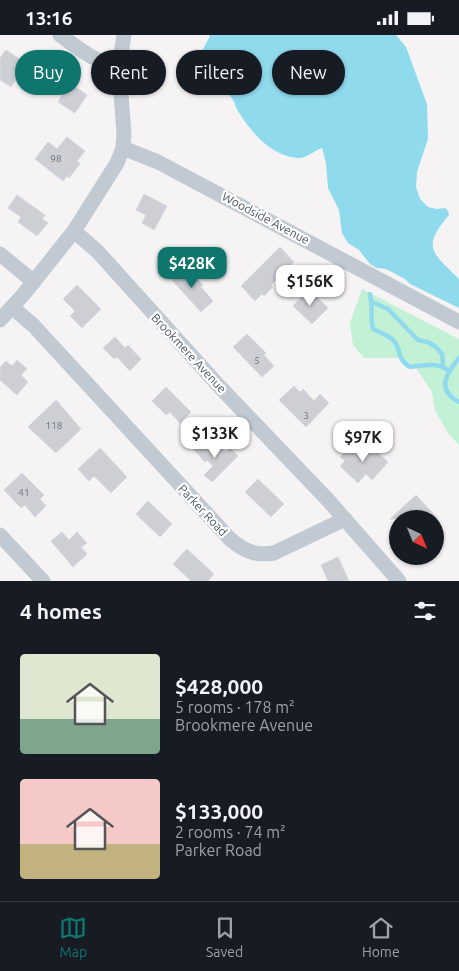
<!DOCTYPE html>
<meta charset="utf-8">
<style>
:root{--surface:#171b24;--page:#20242c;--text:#f1f3f6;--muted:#9ea1a6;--line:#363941;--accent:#0f766e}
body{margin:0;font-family:Ubuntu,sans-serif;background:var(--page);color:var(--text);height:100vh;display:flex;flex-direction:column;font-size:19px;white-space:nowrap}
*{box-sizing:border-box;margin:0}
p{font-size:16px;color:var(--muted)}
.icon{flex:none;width:28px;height:28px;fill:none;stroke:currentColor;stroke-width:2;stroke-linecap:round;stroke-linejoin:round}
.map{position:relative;height:546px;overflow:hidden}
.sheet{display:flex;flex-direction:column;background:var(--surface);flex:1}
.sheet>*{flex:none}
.hud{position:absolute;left:15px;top:15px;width:430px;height:45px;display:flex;gap:10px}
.needle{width:32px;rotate:136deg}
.buttons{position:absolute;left:389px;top:475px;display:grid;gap:10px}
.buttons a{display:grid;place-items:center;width:55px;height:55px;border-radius:50%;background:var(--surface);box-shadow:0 1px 4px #0004;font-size:25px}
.price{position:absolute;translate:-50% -42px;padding:0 11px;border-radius:10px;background:#fff;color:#222;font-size:16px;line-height:32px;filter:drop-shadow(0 1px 2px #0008)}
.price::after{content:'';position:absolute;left:50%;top:30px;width:15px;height:11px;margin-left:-8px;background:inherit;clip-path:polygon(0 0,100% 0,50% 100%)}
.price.current{background:var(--accent);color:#fff}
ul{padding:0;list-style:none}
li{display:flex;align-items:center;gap:15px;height:125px;padding:0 20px}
li span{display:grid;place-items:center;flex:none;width:140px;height:100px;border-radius:5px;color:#555}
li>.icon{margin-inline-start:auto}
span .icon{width:60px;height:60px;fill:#fffc;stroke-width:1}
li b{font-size:21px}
h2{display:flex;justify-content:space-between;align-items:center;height:60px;padding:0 20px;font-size:21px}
.chip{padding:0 18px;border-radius:22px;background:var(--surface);box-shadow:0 1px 4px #0004;font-size:18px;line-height:45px}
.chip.current{background:var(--accent);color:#fff}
.status{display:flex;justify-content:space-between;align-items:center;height:35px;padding:0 25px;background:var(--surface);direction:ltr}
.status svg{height:14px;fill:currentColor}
.dock{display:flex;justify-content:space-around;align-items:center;height:70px;border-top:1px solid var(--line);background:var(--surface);font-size:14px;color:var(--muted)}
.dock a{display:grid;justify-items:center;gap:2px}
.dock .current{color:var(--accent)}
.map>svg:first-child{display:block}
</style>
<div class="status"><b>13:16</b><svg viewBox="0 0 49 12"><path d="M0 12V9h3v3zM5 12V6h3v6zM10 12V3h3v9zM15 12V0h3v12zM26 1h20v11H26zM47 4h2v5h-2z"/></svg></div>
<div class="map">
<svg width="459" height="546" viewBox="0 0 459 546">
<rect width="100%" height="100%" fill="#f5f3f3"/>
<!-- green -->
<polygon fill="#c3f1d5" points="362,254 459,304 459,410 448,398 435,376 432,357 416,333 402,323 364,323 353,310 350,288"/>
<!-- water -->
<path fill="#90daee" d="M209 0H396L406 12 427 69 428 104 417 137 416 152 420 164 428 172 437 174 445 173 448 176 449 180C421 213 432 217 459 244V273L410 249 405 244 386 234 377 233 370 229 359 215 348 208 342 198 339 175 328 153 326 128 322 113C316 115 307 122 301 123 274 123 253 100 240 79 236 74 235 67 231 62 222 50 209 44 200 32L202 16 210 1Z"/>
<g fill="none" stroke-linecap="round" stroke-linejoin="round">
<!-- stream -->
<g stroke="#90daee" stroke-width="4.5">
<path d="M370 259C373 271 370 282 373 294 380 298 388 299 394 306 402 315 395 322 410 332 424 330 439 327 449 336"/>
<polyline points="372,267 388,274 418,305 428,307 436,312 442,319 443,331"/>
<path d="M459 323C446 339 436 355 459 367"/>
</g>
</g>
<!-- building -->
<g fill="#cdcfd5" stroke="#d7d9de">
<polygon points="6,15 24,27 21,31 24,33 11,52 0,45 0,23"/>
<polygon points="68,47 87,60 75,78 58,67 62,60 60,59"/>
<polygon points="67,102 85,116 77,126 80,129 69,143 67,141 63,146 35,124 48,107 57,114"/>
<polygon points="144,159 167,171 154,195 142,188 146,180 136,175"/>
<polygon points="17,160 45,180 42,184 48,188 37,201 18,187 21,182 8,173"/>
<polygon points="280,212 294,227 271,250 273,252 264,261 262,259 255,266 241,251"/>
<polygon points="185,231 203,250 201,252 213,266 201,277 171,244"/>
<polygon points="77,250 101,274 82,293 70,281 75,276 63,264"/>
<polygon points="309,254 328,273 312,289 293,271"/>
<polygon points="247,299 266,318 264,320 274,331 262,342 233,312"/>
<polygon points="115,302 125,313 128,310 141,324 130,336 117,322 114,324 103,313"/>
<polygon points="17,325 27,334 21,340 28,347 17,360 0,345 0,332 6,326 12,331"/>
<polygon points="294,351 300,357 303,354 314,366 320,359 329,368 306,392 279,365"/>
<polygon points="166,352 191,377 180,388 170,377 166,380 152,366"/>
<polygon points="56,365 81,394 56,418 28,392"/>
<polygon points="205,404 217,416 220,411 226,417 230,413 238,421 212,447 204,440 213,431 207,425 205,427 194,415"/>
<polygon points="366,407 388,427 372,445 366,439 358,448 340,431 345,426 340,422 350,412 356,418"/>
<polygon points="100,413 127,442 111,458 94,441 89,446 78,434"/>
<polygon points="22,438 44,460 40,464 46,471 35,482 25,470 21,473 4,455"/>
<polygon points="258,444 284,469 271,482 245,457"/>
<polygon points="416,460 438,484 390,484"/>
<polygon points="148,466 172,489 160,502 136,479"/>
<polygon points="62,497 69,505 77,497 87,508 81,512 87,519 73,532 51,506"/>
<polygon points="187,514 214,539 208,546 191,546 173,529"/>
<polygon points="338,522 349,546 328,546 321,530"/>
</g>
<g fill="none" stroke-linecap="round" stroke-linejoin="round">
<!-- street -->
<g stroke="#c1cad2" stroke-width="15">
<path d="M60 0C78 13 96 28 119 32"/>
<polyline points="123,113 158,127 459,287"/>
<polyline points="74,196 98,217 218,350 327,464 399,546"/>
<polyline points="0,219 34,247"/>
<path d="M12 272 34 291 230 504C244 516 255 521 274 518L345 484"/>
<polyline points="0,285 23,260 74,196 117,128 123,113 124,99 119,32 124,0"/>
<polyline points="0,500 43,546"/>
</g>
</g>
<g text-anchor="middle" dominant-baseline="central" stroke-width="4.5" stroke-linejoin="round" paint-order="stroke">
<!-- number labels -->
<g font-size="10" fill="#6b747e">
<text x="56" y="123">98</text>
<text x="257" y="325">5</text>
<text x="306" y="380">3</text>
<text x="54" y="390">118</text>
<text x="24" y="457">41</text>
</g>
<!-- street labels -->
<g font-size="12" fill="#4a5661" stroke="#fff">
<text transform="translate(266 183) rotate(28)">Woodside Avenue</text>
<text transform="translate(189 318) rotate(47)">Brookmere Avenue</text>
<text transform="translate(203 475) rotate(47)">Parker Road</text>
</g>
</g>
</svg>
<div class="buttons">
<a><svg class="needle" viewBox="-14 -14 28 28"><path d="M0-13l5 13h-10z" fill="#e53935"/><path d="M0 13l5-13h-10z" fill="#9ea1a6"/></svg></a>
</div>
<b class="price current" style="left:192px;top:254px">$428K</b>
<b class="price" style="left:310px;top:272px">$156K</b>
<b class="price" style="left:215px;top:424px">$133K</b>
<b class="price" style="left:363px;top:428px">$97K</b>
<div class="hud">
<a class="chip current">Buy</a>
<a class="chip">Rent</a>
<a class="chip">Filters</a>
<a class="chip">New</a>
</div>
</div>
<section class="sheet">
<h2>4 homes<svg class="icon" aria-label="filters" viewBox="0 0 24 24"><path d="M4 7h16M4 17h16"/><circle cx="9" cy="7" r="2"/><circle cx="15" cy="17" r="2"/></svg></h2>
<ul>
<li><span style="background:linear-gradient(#dfe7d0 65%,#7fa58c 0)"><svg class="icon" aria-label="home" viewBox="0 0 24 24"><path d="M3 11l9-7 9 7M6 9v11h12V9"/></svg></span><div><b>$428,000</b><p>5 rooms · 178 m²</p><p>Brookmere Avenue</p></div></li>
<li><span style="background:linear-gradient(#f6c9c9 65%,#c2b280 0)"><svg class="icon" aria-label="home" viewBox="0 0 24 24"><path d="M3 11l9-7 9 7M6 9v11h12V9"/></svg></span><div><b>$133,000</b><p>2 rooms · 74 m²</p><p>Parker Road</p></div></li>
</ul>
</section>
<nav class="dock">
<a class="current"><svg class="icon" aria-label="map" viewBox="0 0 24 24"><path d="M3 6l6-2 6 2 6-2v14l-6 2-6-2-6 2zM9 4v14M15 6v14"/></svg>Map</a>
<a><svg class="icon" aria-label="saved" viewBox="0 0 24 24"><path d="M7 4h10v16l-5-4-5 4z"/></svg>Saved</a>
<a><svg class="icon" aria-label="home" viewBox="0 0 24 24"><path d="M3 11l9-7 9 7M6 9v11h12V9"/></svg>Home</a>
</nav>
